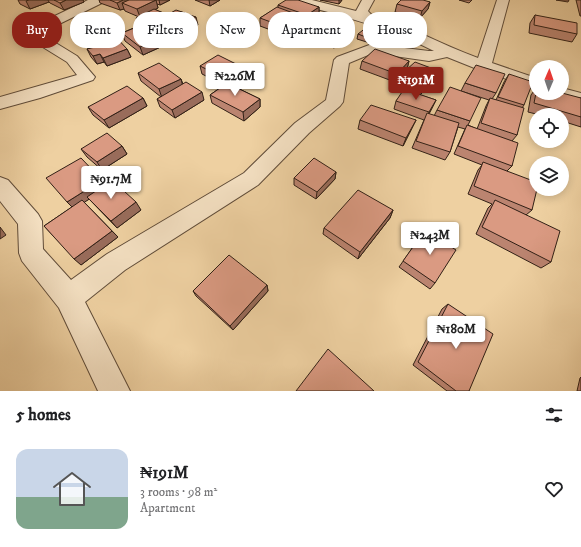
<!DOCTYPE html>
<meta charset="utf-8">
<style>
:root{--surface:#fff;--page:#f2f2f2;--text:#202124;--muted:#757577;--accent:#8f2418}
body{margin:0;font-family:"IM FELL DW Pica",serif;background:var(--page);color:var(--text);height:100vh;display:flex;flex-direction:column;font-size:15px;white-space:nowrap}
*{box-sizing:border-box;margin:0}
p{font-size:13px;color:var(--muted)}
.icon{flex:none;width:22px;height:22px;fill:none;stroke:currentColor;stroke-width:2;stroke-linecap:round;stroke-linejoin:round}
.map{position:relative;height:391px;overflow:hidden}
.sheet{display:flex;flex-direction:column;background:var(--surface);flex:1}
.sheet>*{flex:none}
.hud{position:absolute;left:12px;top:12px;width:557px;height:36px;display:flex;gap:8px}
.needle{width:26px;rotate:2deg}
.tools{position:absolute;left:529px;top:60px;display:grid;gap:8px}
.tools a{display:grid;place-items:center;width:40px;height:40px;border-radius:50%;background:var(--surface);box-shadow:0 2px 10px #0003;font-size:20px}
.price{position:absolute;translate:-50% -34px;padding:0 9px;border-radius:4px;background:#fff;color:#222;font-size:13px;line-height:26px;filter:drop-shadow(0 1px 2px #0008)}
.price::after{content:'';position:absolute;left:50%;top:24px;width:12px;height:9px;margin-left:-6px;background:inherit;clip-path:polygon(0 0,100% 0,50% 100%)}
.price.active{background:var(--accent);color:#fff}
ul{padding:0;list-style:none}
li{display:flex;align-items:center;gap:12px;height:100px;padding:0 16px}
li span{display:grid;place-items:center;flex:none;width:112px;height:80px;border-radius:12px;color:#555}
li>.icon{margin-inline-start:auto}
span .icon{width:48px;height:48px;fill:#fffc;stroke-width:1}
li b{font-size:17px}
h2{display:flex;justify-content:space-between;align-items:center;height:48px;padding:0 16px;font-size:17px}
.tag{padding:0 14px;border-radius:16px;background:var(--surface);box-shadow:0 2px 10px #0003;font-size:14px;line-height:36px}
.tag.active{background:var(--accent);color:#fff}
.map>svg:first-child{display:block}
</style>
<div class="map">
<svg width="581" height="391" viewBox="0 0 581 391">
<rect width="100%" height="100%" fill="#eed0a1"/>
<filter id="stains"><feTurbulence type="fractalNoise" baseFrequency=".005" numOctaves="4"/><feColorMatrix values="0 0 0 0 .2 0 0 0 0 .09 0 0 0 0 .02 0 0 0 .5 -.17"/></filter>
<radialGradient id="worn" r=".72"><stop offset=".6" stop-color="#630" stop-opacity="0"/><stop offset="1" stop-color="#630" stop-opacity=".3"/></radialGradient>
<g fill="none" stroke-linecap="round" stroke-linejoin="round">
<!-- minor casing -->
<g stroke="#604c39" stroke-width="2">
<g id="minor">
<polygon points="88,0 104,0 102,3 49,29 46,37 77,56 95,77 93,80 40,98 0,109 0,97 77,75 67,62 33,41 31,38 38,24"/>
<path d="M291 0H312L356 11 362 0H374L368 11C380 26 408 27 424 35 442 43 459 51 478 58L497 0H509L492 63 536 78V89L477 69 447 57 429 61 373 53 349 63 343 102 340 106 309 133 258 185 125 270 85 302 130 391H98L59 308 22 261 19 253 18 224 0 201V177L8 180 38 214 42 221 43 249 71 280 107 254 244 173 295 123 326 100 334 60 337 57 372 44 429 51H434C389 28 341 15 293 3Z"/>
<polygon points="562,88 581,93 581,104 556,97 554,93 562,93"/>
</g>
</g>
<!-- minor -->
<use href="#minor" fill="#f4e0c2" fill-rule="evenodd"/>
</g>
<!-- wall -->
<g fill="#bb8470" stroke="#312016">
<polygon points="18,0 83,0 84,2 64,10 50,3 49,2 30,9 20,4"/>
<polygon points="99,0 170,0 160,5 157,4 158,8 155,10 166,14 166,15 198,25 178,37 163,32 163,31 161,32 152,28 152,26 150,27 147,26 165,45 143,55 125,41 122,33 143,24 138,22 136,18 139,17 125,11 124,9 120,10 100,3"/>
<polygon points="195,0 220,0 210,6"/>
<polygon points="320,0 342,0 339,4"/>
<polygon points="459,0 472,0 469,3"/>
<polygon points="556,0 569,0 568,2"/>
<polygon points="576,0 581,0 581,16 580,16"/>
<polygon points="430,2 428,9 420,18 395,12 397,4"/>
<polygon points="278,5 319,7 319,14 307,23 304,22 304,24 287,36 260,26 260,18 278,7"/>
<polygon points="535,15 577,34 572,42 529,33 530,23"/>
<polygon points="384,27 383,31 370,43 357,39 358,34"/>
<polygon points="349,28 348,36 334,48 306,37 306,29"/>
<polygon points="92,43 127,49 131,57 107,66 104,62 97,64 91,57 87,49 94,47"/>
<polygon points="362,61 409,61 407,69 404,72 439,71 435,80 420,95 436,100 429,114 434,116 437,110 470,121 468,125 477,129 486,106 489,100 461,91 465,83 496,93 492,99 496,100 504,82 509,74 524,105 522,108 517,135 512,141 512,166 507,171 532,210 526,215 551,262 541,268 476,234 488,208 492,204 468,194 478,170 482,165 454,154 465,129 458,127 450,152 445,160 412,148 424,120 394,109 396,101 403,92 393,88 395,82 360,69"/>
<polygon points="200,66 241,74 227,83 260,99 260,107 244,121 212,103 210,95 224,85 202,74"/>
<polygon points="138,73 181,79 183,84 204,100 175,118 160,107 157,99 161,97 141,81"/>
<polygon points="536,88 536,93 581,98 581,127 562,121 562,115 540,115 528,112 531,95"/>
<polygon points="143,98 147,106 109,128 93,115 88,107"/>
<polygon points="360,120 416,120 403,146 358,129"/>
<polygon points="122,146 127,154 102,170 87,157 81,149"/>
<polygon points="336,172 335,179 316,199 294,185 294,178"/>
<polygon points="106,184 141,210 117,228 89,199 84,202 118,237 81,265 44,226"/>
<polygon points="393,210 390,218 358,259 323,234 324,228"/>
<polygon points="425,230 435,283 430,289 399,267"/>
<polygon points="267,285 268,291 233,330 196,296 193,291"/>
<polygon points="448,304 469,391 447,391 413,365 442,309"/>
<polygon points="581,377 581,391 577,391 580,378"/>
</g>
<!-- shaded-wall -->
<g fill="#996c5b" stroke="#312016">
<polygon points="29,0 48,0 49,2 30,9 26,1"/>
<polygon points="66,0 83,0 84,2 64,10 60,3"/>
<polygon points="123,0 131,0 122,3 124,9 120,10 117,3"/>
<polygon points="156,0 158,8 140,17 137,9"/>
<polygon points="159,0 170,0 160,5"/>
<polygon points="209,0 220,0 210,6"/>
<polygon points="339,0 342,0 339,4"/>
<polygon points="430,2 428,9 420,18 422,11"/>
<polygon points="319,7 319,14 307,23 307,15"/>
<polygon points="166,14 167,18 151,24 152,26 150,27 148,23"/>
<polygon points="196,17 198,25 178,37 176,29"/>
<polygon points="304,17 304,24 287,36 287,28"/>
<polygon points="162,27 163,31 161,32 160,28"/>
<polygon points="384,27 383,31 370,43 371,39"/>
<polygon points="349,28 348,36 334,48 335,40"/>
<polygon points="163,37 165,45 143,55 140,47"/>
<polygon points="127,49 131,57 107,66 103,58"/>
<polygon points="100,54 104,62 97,64 93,56"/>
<polygon points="409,61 407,69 397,80 396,79 395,82 397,74"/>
<polygon points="240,66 241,74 224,86 222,77"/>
<polygon points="439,71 435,80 417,98 420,90"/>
<polygon points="181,79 183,87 162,98 159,89"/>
<polygon points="202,92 204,100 175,118 172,110"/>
<polygon points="143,98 147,106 109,128 104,120"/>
<polygon points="260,99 260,107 244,121 243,112"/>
<polygon points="436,100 432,108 425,121 429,112"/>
<polygon points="416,120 403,146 406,138"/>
<polygon points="122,146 127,154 102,170 97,162"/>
<polygon points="336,172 335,179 316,199 317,192"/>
<polygon points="102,180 108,187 74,209 67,202"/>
<polygon points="136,202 141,210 117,228 111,221"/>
<polygon points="393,210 390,218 358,259 360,252"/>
<polygon points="0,227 6,235 0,239"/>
<polygon points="112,231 118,237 81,265 74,259"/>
<polygon points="267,285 268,291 233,330 230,326"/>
</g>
<!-- building -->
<g fill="#da9a82" stroke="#312016">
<polygon points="54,0 66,0 60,3"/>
<polygon points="110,0 123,0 117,3"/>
<polygon points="129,0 156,0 137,9 122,3"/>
<polygon points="286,0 298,0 319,7 307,15 278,5"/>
<polygon points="401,0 423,0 430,2 422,11 397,4"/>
<polygon points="277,7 304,17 287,28 260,18"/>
<polygon points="154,9 166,14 148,23 136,18"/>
<polygon points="176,10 185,13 181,12 161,24 162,27 160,28 151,24"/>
<polygon points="181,12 196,17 176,29 161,24"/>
<polygon points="535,15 577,23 577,34 534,25"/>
<polygon points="321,19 349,28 335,40 306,29"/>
<polygon points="372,23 384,27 371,39 358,34"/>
<polygon points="144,24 163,37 140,47 122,33"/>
<polygon points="115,36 127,49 103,58 100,54 93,56 87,49 95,47 92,43"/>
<polygon points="375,49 409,61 397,74 362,61"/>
<polygon points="218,55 240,66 222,77 200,66"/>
<polygon points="415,62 439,71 420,90 396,79"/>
<polygon points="159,63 181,79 159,89 138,73"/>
<polygon points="476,65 505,74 496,93 465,83"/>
<polygon points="509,74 533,82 524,105 498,97"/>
<polygon points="186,82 202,92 172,110 157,99"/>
<polygon points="227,83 260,99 243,112 210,95"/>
<polygon points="127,86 143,98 104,120 88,107"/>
<polygon points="450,87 481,98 470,121 437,110"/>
<polygon points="404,89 436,100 429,112 396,101"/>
<polygon points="536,93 562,93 581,98 581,117 534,103"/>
<polygon points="490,98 524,108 517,135 481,123"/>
<polygon points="371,105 416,120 406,138 360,120"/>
<polygon points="427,113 459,123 450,152 416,141"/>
<polygon points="467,125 518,143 512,166 458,146"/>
<polygon points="107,133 122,146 97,162 81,149"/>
<polygon points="81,158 102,180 67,202 46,178"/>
<polygon points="314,158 336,172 317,192 294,178"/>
<polygon points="483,162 536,182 536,189 537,189 532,210 474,186"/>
<polygon points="112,180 136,202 111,221 87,197"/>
<polygon points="358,190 393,210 360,252 324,228"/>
<polygon points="82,200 112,231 74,259 44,226"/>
<polygon points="495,200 560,231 551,262 482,227"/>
<polygon points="425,230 456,250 435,283 403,261"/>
<polygon points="229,255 267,285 230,326 193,291"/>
<polygon points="448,304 493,334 469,391 456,391 418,362"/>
<polygon points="328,349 374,391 296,391"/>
</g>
<rect width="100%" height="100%" filter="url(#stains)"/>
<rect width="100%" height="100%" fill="url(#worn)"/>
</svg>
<div class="tools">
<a><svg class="needle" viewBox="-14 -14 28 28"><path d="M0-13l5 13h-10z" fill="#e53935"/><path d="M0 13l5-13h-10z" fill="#757577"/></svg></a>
<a><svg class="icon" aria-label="locate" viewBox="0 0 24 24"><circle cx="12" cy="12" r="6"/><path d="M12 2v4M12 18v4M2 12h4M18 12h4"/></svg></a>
<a><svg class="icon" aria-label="layers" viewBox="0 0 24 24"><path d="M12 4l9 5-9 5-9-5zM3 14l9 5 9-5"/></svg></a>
</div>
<b class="price" style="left:235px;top:97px">₦226M</b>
<b class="price active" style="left:416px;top:101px">₦191M</b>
<b class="price" style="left:111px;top:200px">₦91.7M</b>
<b class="price" style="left:430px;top:256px">₦243M</b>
<b class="price" style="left:456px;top:350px">₦180M</b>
<div class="hud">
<a class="tag active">Buy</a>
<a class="tag">Rent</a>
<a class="tag">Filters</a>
<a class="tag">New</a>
<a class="tag">Apartment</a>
<a class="tag">House</a>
</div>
</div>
<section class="sheet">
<h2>5 homes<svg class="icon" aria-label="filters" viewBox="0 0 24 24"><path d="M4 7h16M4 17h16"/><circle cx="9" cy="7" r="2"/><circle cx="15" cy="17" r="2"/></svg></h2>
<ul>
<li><span style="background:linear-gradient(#c9d6e8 60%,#7fa58c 0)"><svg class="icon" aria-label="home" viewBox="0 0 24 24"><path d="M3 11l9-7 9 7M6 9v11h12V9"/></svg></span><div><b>₦191M</b><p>3 rooms · 98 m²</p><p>Apartment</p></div><svg class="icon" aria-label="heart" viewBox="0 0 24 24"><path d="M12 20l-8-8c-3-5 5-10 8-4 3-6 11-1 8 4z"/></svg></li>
</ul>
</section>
